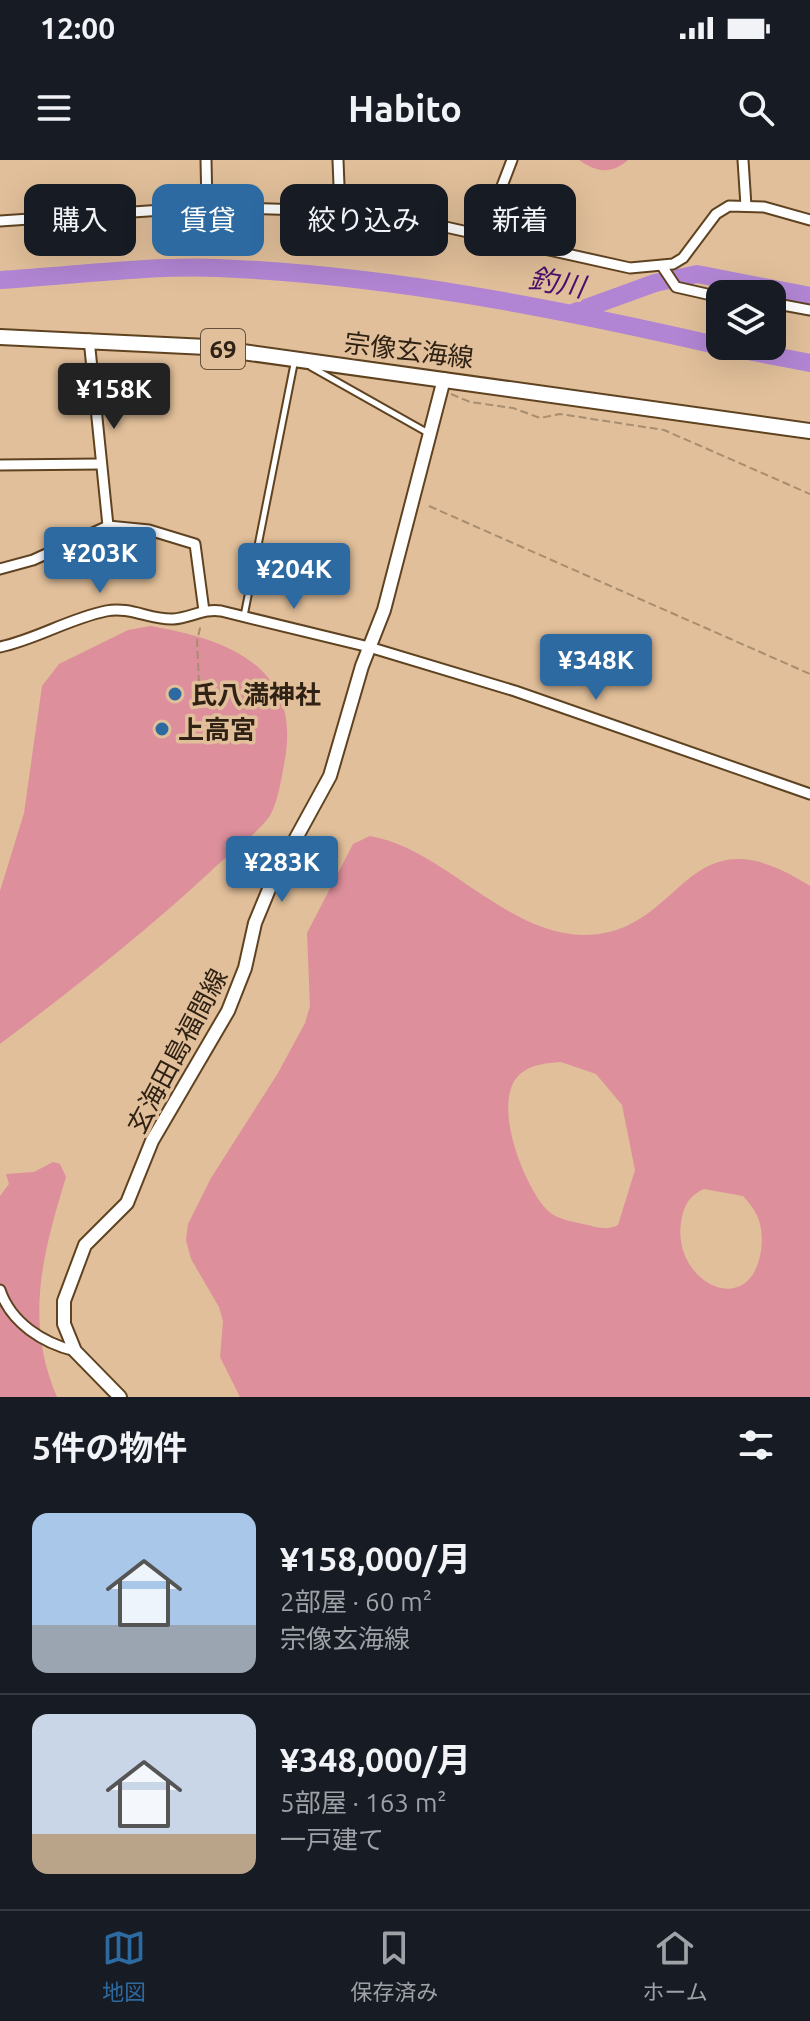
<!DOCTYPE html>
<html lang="ja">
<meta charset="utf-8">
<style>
:root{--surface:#171b24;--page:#20242c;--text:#f1f3f6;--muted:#9ea1a6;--line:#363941;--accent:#2d6aa1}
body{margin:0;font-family:Ubuntu,"Noto Sans JP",sans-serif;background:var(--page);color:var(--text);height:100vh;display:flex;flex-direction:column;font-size:30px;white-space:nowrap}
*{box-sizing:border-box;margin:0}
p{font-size:26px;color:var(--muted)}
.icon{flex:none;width:44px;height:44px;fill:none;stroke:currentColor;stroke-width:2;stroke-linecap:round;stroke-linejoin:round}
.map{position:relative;height:1237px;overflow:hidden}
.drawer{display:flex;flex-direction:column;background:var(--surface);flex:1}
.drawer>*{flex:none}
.top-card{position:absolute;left:24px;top:24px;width:762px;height:72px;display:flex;gap:16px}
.buttons{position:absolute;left:706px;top:120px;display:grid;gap:16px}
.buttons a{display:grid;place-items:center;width:80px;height:80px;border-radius:16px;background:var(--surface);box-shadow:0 8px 32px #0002;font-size:40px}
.price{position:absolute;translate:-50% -68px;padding:0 18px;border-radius:8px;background:var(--accent);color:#fff;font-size:26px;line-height:52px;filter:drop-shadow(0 2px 4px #0008)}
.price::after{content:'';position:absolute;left:50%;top:48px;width:24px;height:18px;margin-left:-12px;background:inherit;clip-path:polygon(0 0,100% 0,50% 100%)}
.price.selected{background:#222;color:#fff}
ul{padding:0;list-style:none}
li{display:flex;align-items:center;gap:24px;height:200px;padding:0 32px}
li+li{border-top:2px solid var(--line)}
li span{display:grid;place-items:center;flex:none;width:224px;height:160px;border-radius:16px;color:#555}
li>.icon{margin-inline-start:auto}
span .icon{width:96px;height:96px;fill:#fffc;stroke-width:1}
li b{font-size:34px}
h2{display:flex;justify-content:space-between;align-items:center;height:96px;padding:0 32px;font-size:34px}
.pill{padding:0 28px;border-radius:16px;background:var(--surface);box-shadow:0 8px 32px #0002;font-size:28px;line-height:72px}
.pill.selected{background:var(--accent);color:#fff}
.status{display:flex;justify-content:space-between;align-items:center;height:56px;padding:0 40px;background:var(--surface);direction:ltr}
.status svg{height:22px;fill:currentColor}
header{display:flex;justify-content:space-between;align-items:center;height:104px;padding:0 32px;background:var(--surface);font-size:36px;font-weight:600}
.tabs{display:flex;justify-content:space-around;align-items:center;height:112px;border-top:2px solid var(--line);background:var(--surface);font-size:22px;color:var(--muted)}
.tabs a{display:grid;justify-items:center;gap:4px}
.tabs .selected{color:var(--accent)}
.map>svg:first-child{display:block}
</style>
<div class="status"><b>12:00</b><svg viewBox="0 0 49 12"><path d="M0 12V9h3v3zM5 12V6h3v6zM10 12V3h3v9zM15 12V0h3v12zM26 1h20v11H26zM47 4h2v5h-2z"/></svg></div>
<header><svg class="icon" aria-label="menu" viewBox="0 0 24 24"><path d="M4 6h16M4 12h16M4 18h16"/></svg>Habito<svg class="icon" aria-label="search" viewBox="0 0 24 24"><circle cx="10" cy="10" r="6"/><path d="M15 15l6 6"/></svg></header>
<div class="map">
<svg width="810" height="1237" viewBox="0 0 810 1237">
<rect width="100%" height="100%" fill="#e1bf9a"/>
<!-- green -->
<g fill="#dd8f9c" fill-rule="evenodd">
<path d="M579 0H628C611 15 596 12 579 0Z"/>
<path d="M150 466C227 479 301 506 285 599 282 615 278 644 269 657 254 677 229 694 211 711 144 773 73 829 0 884V731L24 653 42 526 59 504 128 470Z"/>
<path d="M370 676C443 688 506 775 584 775 686 775 683 644 810 726V1237H240L220 1197 223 1161 219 1147 191 1099 186 1080 188 1064 211 1018 278 913 305 863 310 846 307 773 353 684ZM561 902 596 914 622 945 635 1010 618 1065C608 1070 598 1068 588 1065 575 1062 557 1060 547 1050 524 1026 490 941 520 914 532 904 547 903 561 902ZM704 1029 743 1036C759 1053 764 1067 761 1091 750 1161 672 1123 681 1062 684 1045 689 1036 704 1029Z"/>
<path d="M53 1002 60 1004 66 1017C43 1093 24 1160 57 1237H0V1036L9 1024 6 1014 34 1012Z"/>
</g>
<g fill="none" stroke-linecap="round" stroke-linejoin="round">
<!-- river -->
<g stroke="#b185d3" stroke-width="18">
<path d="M0 120C69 116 150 105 218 108 387 115 555 148 720 186"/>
<polyline points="575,152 655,123 697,114 810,136"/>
<polyline points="722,186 810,203"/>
</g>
<!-- lane casing -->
<g stroke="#5f4321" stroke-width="9">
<g id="lane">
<polyline points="311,207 428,273"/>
<polyline points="244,456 295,199"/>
</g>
</g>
<!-- street casing -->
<g stroke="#5f4321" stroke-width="13">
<g id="street">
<polyline points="206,0 207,47"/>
<polyline points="338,0 340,51"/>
<polyline points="743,0 746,46"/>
<polyline points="0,61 207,47 340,51 405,58 630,108 673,104 683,98 716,54 729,46 764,47 810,60"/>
<polyline points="484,73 512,0"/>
<polyline points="662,106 676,127 720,137"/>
<polyline points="772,143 810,150"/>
<polyline points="89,179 108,366"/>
<polyline points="0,305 101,304"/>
<polyline points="0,409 33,400 108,366 149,370 195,384 204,451"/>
<path d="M0 487C37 479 68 459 106 451 130 446 150 460 173 459 190 458 204 448 221 451L369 487 515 531 810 634"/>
<path d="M0 1130C11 1163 43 1183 75 1191"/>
</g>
</g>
<!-- secondary casing -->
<g stroke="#5f4321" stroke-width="16">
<polyline id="secondary" points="120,1237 75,1191 64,1164 64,1141 85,1085 127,1043 152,981 228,851 245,808 255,763 272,722 330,616 362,506 384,450 444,219"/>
</g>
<!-- primary casing -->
<g stroke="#5f4321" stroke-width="18">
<polyline id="primary" points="0,177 207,187 810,271"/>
</g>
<!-- path -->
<g stroke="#a88d6f" stroke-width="2" stroke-dasharray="8 4" stroke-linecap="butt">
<polyline points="396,68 409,70"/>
<polyline points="451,234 470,242 513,248 540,258 560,254 664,270 810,334"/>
<polyline points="429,346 810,514"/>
<polyline points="199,523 197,481 201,464"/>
</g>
<!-- lane -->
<use href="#lane" stroke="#fff" stroke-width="5"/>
<!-- street -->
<use href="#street" stroke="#fff" stroke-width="9"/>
<!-- secondary -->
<use href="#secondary" stroke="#fff" stroke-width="12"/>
<!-- primary -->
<use href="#primary" stroke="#fff" stroke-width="14"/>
</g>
<!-- markers -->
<g fill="#2d6aa1" stroke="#e1bf9a" stroke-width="3">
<circle cx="175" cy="534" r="8"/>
<circle cx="162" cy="569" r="8"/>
</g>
<g text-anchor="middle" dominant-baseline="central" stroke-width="7" stroke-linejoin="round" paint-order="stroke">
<!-- shield labels -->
<rect fill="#e1bf9a" stroke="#64513c" stroke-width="2" x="201" y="169" width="44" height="40" rx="6"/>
<g font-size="24" font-weight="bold" fill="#2f2214">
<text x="223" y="189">69</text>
</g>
<!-- street labels -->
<g font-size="26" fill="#2f2214" stroke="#e1bf9a">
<text transform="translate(409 190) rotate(7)">宗像玄海線</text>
<text transform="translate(177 891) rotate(-62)">玄海田島福間線</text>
</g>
<!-- poi labels -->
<g font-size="26" font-weight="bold" fill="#2f2214" stroke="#e1bf9a" text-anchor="start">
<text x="191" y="534">氏八満神社</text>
<text x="178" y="569">上高宮</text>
</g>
<!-- water labels -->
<g font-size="28" font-style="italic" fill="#4c0f6e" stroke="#e1bf9a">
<text transform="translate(557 122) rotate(10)">釣川</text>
</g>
</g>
</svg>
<div class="buttons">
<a><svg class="icon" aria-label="layers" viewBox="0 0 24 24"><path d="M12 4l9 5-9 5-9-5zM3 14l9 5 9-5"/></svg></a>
</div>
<b class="price selected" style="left:114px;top:271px">¥158K</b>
<b class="price" style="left:100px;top:435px">¥203K</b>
<b class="price" style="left:294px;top:451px">¥204K</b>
<b class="price" style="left:596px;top:542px">¥348K</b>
<b class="price" style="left:282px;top:744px">¥283K</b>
<div class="top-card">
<a class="pill">購入</a>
<a class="pill selected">賃貸</a>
<a class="pill">絞り込み</a>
<a class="pill">新着</a>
</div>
</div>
<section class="drawer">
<h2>5件の物件<svg class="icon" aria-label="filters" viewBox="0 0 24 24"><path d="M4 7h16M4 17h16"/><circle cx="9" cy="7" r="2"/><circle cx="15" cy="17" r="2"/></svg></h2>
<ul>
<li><span style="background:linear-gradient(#a9c7e8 70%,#9aa5b1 0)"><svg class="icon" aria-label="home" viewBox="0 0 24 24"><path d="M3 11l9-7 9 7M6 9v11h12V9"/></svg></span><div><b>¥158,000/月</b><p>2部屋 · 60 m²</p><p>宗像玄海線</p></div></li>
<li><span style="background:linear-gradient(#c9d6e8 75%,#b9a48a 0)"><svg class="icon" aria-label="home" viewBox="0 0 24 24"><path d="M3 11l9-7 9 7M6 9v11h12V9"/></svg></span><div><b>¥348,000/月</b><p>5部屋 · 163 m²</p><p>一戸建て</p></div></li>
</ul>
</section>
<nav class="tabs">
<a class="selected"><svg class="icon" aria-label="map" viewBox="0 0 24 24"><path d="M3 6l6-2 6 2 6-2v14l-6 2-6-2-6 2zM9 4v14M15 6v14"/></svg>地図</a>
<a><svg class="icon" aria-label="saved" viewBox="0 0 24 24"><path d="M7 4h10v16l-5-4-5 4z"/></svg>保存済み</a>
<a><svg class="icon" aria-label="home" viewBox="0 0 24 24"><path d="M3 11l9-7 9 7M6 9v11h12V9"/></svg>ホーム</a>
</nav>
